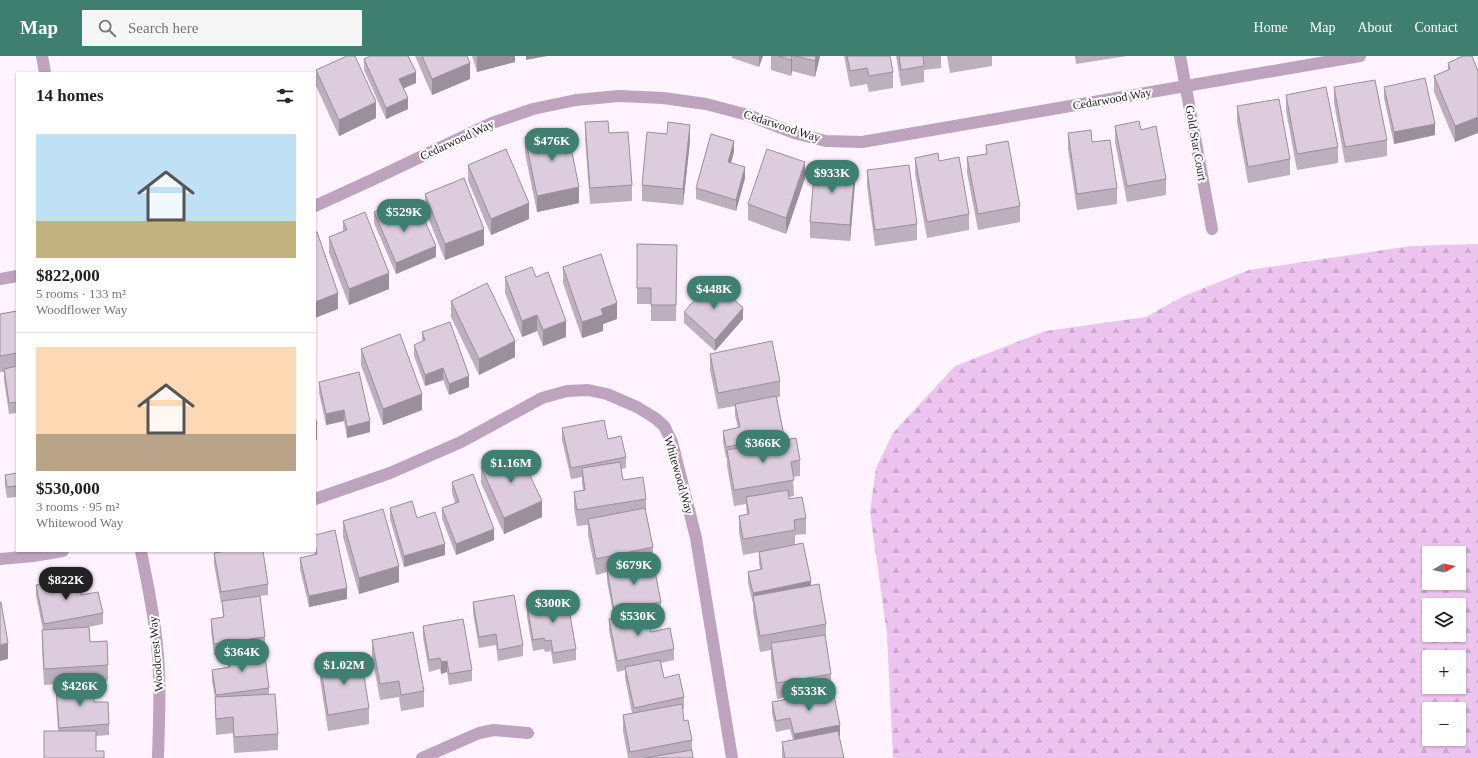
<!DOCTYPE html>
<meta charset="utf-8">
<style>
:root{--surface:#fff;--page:#f6f6f6;--text:#202124;--muted:#757577;--line:#e0e0e0;--accent:#3e7f6f}
body{margin:0;font-family:Georgia,serif;background:var(--page);color:var(--text);height:100vh;display:flex;flex-direction:column;font-size:15px;white-space:nowrap}
*{box-sizing:border-box;margin:0}
p{font-size:13px;color:var(--muted)}
.icon{flex:none;width:22px;height:22px;fill:none;stroke:currentColor;stroke-width:2;stroke-linecap:round;stroke-linejoin:round}
.map{position:relative;flex:1;overflow:hidden}
.drawer{position:absolute;left:16px;top:16px;width:300px;height:480px;display:flex;flex-direction:column;background:var(--surface);border-radius:0px;box-shadow:0 1px 3px #0004}
.drawer>*{flex:none}
.needle{width:26px;rotate:80deg}
.tools{position:absolute;left:1422px;top:490px;display:grid;gap:8px}
.tools a{display:grid;place-items:center;width:44px;height:44px;border-radius:0px;background:var(--surface);box-shadow:0 1px 3px #0004;font-size:20px}
.price{position:absolute;translate:-50% -34px;padding:0 9px;border-radius:14px;background:var(--accent);color:#fff;font-size:13px;line-height:26px;filter:drop-shadow(0 1px 2px #0008)}
.price::after{content:'';position:absolute;left:50%;top:24px;width:12px;height:9px;margin-left:-6px;background:inherit;clip-path:polygon(0 0,100% 0,50% 100%)}
.price.selected{background:#222;color:#fff}
ul{padding:0;list-style:none}
li{display:grid;align-content:center;gap:8px;height:212px;padding:0 20px}
li+li{border-top:1px solid var(--line)}
li span{display:grid;place-items:center;height:124px;border-radius:0px;color:#555}
li>.icon{margin-inline-start:auto}
span .icon{width:72px;height:72px;fill:#fffc;stroke-width:1}
li b{font-size:17px}
h2{display:flex;justify-content:space-between;align-items:center;height:48px;padding:0 20px;font-size:17px}
header{display:flex;align-items:center;gap:24px;box-sizing:border-box;height:56px;padding:0 20px;background:var(--accent);color:#fff}
header strong{font-size:19px}
nav{display:flex;gap:22px;margin-inline-start:auto;font-size:14px}
.search{width:280px;height:36px;background:var(--page);display:flex;align-items:center;gap:10px;box-sizing:border-box;padding:0 14px;border-radius:0px;color:var(--muted);font-size:15px}
.map>svg:first-child{display:block}
</style>
<header>
<strong>Map</strong>
<div class="search"><svg class="icon" aria-label="search" viewBox="0 0 24 24"><circle cx="10" cy="10" r="6"/><path d="M15 15l6 6"/></svg>Search here</div>
<nav><a>Home</a><a>Map</a><a>About</a><a>Contact</a></nav>
</header>
<div class="map">
<svg width="1478" height="702" viewBox="0 0 1478 702">
<defs>
<pattern id="forest-firs" width="22" height="20" patternUnits="userSpaceOnUse"><rect width="22" height="20" fill="#edc4ef"/><path d="M5 1l3.5 6h-7zM16 11l3.5 6h-7z" fill="#cba8cc"/></pattern>
</defs>
<rect width="100%" height="100%" fill="#fef3fe"/>
<!-- forest -->
<path fill="url(#forest-firs)" fill-rule="evenodd" d="M1478 188V702H893L887 578 870 456 876 412 893 377 955 310 1046 275 1146 261 1184 240 1249 214 1411 190ZM1429 497H1459V527H1429ZM1429 549H1459V579H1429ZM1429 601H1459V631H1429ZM1429 653H1459V683H1429Z"/>
<g fill="none" stroke-linecap="round" stroke-linejoin="round">
<!-- street -->
<g stroke="#bea3bf" stroke-width="12">
<polyline points="42,0 45,17"/>
<polyline points="1180,0 1212,173"/>
<polyline points="315,150 374,123 492,67 533,53 576,44 619,40 663,42 706,48 748,59 794,77 826,85 862,86 1360,0"/>
<polyline points="0,223 17,220"/>
<polyline points="315,443 390,417 461,386 542,342 567,335 588,334 607,338 637,351 655,362 664,370 672,386 696,482 732,702"/>
<path d="M141 495C147 526 154 557 157 589 161 626 159 664 158 702"/>
<polyline points="0,503 33,500 63,495"/>
<polyline points="422,702 479,677 494,674 528,677"/>
</g>
</g>
<!-- wall -->
<g fill="#bdafbe">
<polygon points="415,0 467,0 470,23 432,39"/>
<polygon points="472,0 515,0 515,6 477,16"/>
<polygon points="732,0 763,0 759,11 732,2"/>
<polygon points="771,0 820,0 815,21 792,15 791,20 771,14"/>
<polygon points="844,0 890,0 893,16 893,32 869,36 867,28 850,31"/>
<polygon points="896,0 941,0 941,12 924,14 924,26 901,30"/>
<polygon points="947,0 992,0 992,10 950,17"/>
<polygon points="1075,0 1127,0 1076,8"/>
<polygon points="364,3 416,27 403,33 408,53 386,63 364,14"/>
<polygon points="1448,7 1478,15 1455,86 1434,36 1434,20 1448,14"/>
<polygon points="316,14 376,62 339,80 316,30"/>
<polygon points="1334,31 1387,84 1387,100 1345,107 1334,47"/>
<polygon points="1384,31 1435,79 1394,88 1384,42"/>
<polygon points="1286,39 1338,91 1338,107 1297,114 1286,55"/>
<polygon points="1237,50 1290,103 1290,119 1248,127 1237,66"/>
<polygon points="585,66 609,77 632,129 632,145 590,148 585,82"/>
<polygon points="1115,70 1141,74 1166,123 1166,139 1127,146 1115,86"/>
<polygon points="1068,77 1092,86 1117,132 1117,148 1077,154 1068,93"/>
<polygon points="667,78 690,85 683,149 642,145 642,129"/>
<polygon points="525,81 579,147 537,156 525,97"/>
<polygon points="986,89 1020,150 1020,166 978,174 967,117 967,101 986,98"/>
<polygon points="734,96 731,106 745,122 736,155 696,143 696,132"/>
<polygon points="915,102 939,105 969,158 969,174 927,182 915,118"/>
<polygon points="468,109 529,163 491,179 468,125"/>
<polygon points="867,114 917,168 917,184 875,190 867,130"/>
<polygon points="805,122 786,178 748,164 748,148"/>
<polygon points="855,127 850,185 810,182 810,166"/>
<polygon points="425,138 484,189 445,204 425,154"/>
<polygon points="374,156 436,201 396,218 374,167"/>
<polygon points="343,165 389,233 349,249 329,197 329,181 343,175"/>
<polygon points="637,188 677,189 676,265 651,265 651,248 637,248"/>
<polygon points="563,211 617,263 603,268 603,275 582,282 563,227"/>
<polygon points="505,221 536,221 566,281 543,290 537,275 522,281 505,237"/>
<polygon points="451,245 515,301 479,319 451,261"/>
<polygon points="17,255 17,357 9,358 4,324 4,316 0,316 0,258"/>
<polygon points="684,256 743,263 715,295 684,267"/>
<polygon points="422,276 469,331 449,339 443,324 425,330 414,300 414,289 422,286"/>
<polygon points="361,293 422,354 383,369 361,309"/>
<polygon points="710,298 780,325 780,341 777,341 784,380 784,384 800,404 800,420 793,421 794,440 789,441 789,443 806,462 806,478 795,479 795,488 826,568 826,584 831,618 831,634 840,680 839,680 844,702 782,702 782,686 793,684 790,673 776,676 772,657 772,646 830,634 777,643 771,603 771,594 760,596 753,556 753,548 748,527 748,516 760,513 759,507 759,496 743,499 739,476 739,460 747,459 746,448 734,450 727,410 727,402 726,402 723,386 723,375 738,372 735,359 735,350 718,353 710,314"/>
<polygon points="319,326 370,376 347,382 344,365 326,369 319,337"/>
<polygon points="562,372 608,383 626,401 626,412 621,413 623,424 646,443 646,459 653,491 653,505 661,546 661,557 648,559 651,576 674,593 674,604 661,607 664,622 684,641 684,653 682,653 684,665 692,684 692,697 693,702 628,702 623,675 623,659 632,657 625,622 625,614 617,616 609,574 609,563 614,562 607,525 607,516 596,519 588,479 588,469 577,470 574,452 574,436 583,434 582,428 582,421 571,423 562,384"/>
<polygon points="481,411 542,461 504,478 481,427"/>
<polygon points="17,417 17,448 16,441 7,442 5,430 5,419"/>
<polygon points="452,426 494,484 456,499 442,463 442,452 455,447 452,437"/>
<polygon points="390,452 417,462 445,499 404,511 390,463"/>
<polygon points="343,465 399,526 359,538 343,481"/>
<polygon points="315,479 347,543 309,551 300,513 300,502 315,499 314,495 315,495"/>
<polygon points="214,497 268,528 268,539 259,540 265,581 265,592 264,592 269,632 269,638 278,678 278,694 234,697 233,677 216,679 215,657 215,641 212,625 212,614 228,611 228,597 214,599 211,574 211,563 223,562 222,546 221,547 214,508"/>
<polygon points="36,529 81,539 103,557 103,568 88,571 90,586 108,609 108,625 44,629 42,590 42,574 43,574 36,540"/>
<polygon points="473,546 523,589 523,600 498,605 496,589 479,592 473,557"/>
<polygon points="527,549 576,593 576,604 553,608 551,595 545,596 544,593 533,595 527,561"/>
<polygon points="423,570 472,614 472,625 449,629 447,616 441,618 440,613 429,616 423,581"/>
<polygon points="372,584 424,635 424,651 401,655 399,641 380,644 372,600"/>
<polygon points="320,607 369,652 369,668 328,675 320,623"/>
<polygon points="56,630 94,646 109,668 109,679 96,680 96,695 104,702 58,675 56,641"/>
</g>
<!-- shaded-wall -->
<g fill="#9a8f9b">
<polygon points="477,0 515,0 515,6 477,16"/>
<polygon points="526,0 547,0 526,4"/>
<polygon points="759,0 763,0 759,11"/>
<polygon points="792,0 792,15 791,20 791,4"/>
<polygon points="816,0 820,0 815,21 815,5"/>
<polygon points="470,7 470,23 432,39 432,23"/>
<polygon points="416,16 416,27 399,34 399,23"/>
<polygon points="408,42 408,53 386,63 386,52"/>
<polygon points="376,46 376,62 339,80 339,64"/>
<polygon points="1478,61 1478,77 1455,86 1455,70"/>
<polygon points="1435,68 1435,79 1394,88 1394,76"/>
<polygon points="690,69 690,85 683,149 683,133"/>
<polygon points="734,85 734,96 728,117 728,106"/>
<polygon points="805,106 805,122 786,178 786,162"/>
<polygon points="745,111 745,122 736,155 736,144"/>
<polygon points="855,111 855,127 850,185 850,169"/>
<polygon points="579,131 579,147 537,156 537,140"/>
<polygon points="529,147 529,163 491,179 491,163"/>
<polygon points="484,173 484,189 445,204 445,188"/>
<polygon points="436,190 436,201 396,218 396,207"/>
<polygon points="389,217 389,233 349,249 349,233"/>
<polygon points="338,237 338,253 315,262 315,246"/>
<polygon points="617,247 617,263 603,268 603,275 582,282 582,266 601,253"/>
<polygon points="743,252 743,263 715,295 715,284"/>
<polygon points="537,259 537,275 522,281 522,265"/>
<polygon points="566,265 566,281 543,290 543,274"/>
<polygon points="515,285 515,301 479,319 479,303"/>
<polygon points="443,312 443,324 425,330 425,319"/>
<polygon points="469,320 469,331 449,339 449,328"/>
<polygon points="422,338 422,354 383,369 383,353"/>
<polygon points="344,354 344,365 326,369 326,358"/>
<polygon points="370,365 370,376 347,382 347,371"/>
<rect x="315" y="368" width="2" height="16"/>
<polygon points="542,445 542,461 504,478 504,462"/>
<polygon points="494,473 494,484 456,499 456,488"/>
<polygon points="445,488 445,499 404,511 404,500"/>
<polygon points="399,510 399,526 359,538 359,522"/>
<polygon points="811,525 811,537 753,540 753,548 753,537"/>
<polygon points="347,532 347,543 309,551 309,540"/>
<polygon points="8,587 8,603 0,605 0,589"/>
<polygon points="447,605 447,616 441,618 441,606"/>
<polygon points="840,669 840,680 794,689 794,678"/>
</g>
<!-- building -->
<g fill="#dcccdd" stroke="#9a8f9b">
<polygon points="347,0 355,0 376,46 339,64 316,14"/>
<polygon points="370,0 408,0 416,16 399,23 408,42 386,52 364,3"/>
<polygon points="422,0 467,0 470,7 432,23"/>
<polygon points="778,0 792,0 791,4"/>
<polygon points="795,0 816,0 815,5"/>
<polygon points="847,0 890,0 893,16 869,20 867,12 850,15"/>
<polygon points="899,0 923,0 924,10 901,14"/>
<polygon points="1463,0 1472,0 1478,15 1478,61 1455,70 1434,20 1450,13 1448,7"/>
<polygon points="1425,22 1435,68 1394,76 1384,31"/>
<polygon points="1375,24 1387,84 1345,91 1334,31"/>
<polygon points="1326,31 1338,91 1297,98 1286,39"/>
<polygon points="1279,43 1290,103 1248,111 1237,50"/>
<polygon points="608,65 609,77 628,76 632,129 590,132 585,66"/>
<polygon points="1139,65 1141,74 1156,70 1166,123 1127,130 1115,70"/>
<polygon points="668,66 690,69 683,133 642,129 647,76 667,78"/>
<polygon points="567,72 579,131 537,140 525,81"/>
<polygon points="1091,74 1092,86 1110,84 1117,132 1077,138 1068,77"/>
<polygon points="711,78 734,85 728,106 745,111 736,144 696,132"/>
<polygon points="1008,85 1020,150 978,158 967,101 987,98 986,89"/>
<polygon points="506,93 529,147 491,163 468,109"/>
<polygon points="767,93 805,106 786,162 748,148"/>
<polygon points="938,97 939,105 959,101 969,158 927,166 915,102"/>
<polygon points="815,107 855,111 850,169 810,166"/>
<polygon points="909,109 917,168 875,174 867,114"/>
<polygon points="464,122 484,173 445,188 425,138"/>
<polygon points="396,147 402,162 420,154 436,190 396,207 374,156"/>
<polygon points="365,156 389,217 349,233 329,181 347,174 343,165"/>
<polygon points="315,176 317,176 338,237 315,246"/>
<polygon points="637,188 677,189 676,249 651,249 651,232 637,232"/>
<polygon points="601,198 617,247 601,253 603,259 582,266 563,211"/>
<polygon points="532,211 536,221 548,216 566,265 543,274 537,259 522,265 505,221"/>
<polygon points="713,224 743,252 715,284 684,256"/>
<polygon points="487,227 515,285 479,303 451,245"/>
<polygon points="17,255 17,297 0,300 0,258"/>
<polygon points="450,266 469,320 449,328 443,312 425,319 414,289 425,284 422,276"/>
<polygon points="400,278 422,338 383,353 361,293"/>
<polygon points="772,285 780,325 718,337 710,298"/>
<polygon points="17,310 17,346 9,347 4,313"/>
<polygon points="359,316 370,365 347,371 344,354 326,358 319,326"/>
<polygon points="776,340 784,380 726,391 723,375 740,371 735,348"/>
<polygon points="315,360 317,368 315,368"/>
<polygon points="604,364 608,383 621,380 626,401 571,412 562,372"/>
<polygon points="796,382 800,404 791,406 794,424 734,434 727,394"/>
<polygon points="518,394 542,445 504,462 481,411"/>
<polygon points="620,406 623,424 643,421 646,443 577,454 574,436 585,434 582,412"/>
<polygon points="17,417 17,437 16,430 7,431 5,419"/>
<polygon points="473,418 494,473 456,488 442,452 459,446 452,426"/>
<polygon points="788,434 789,443 802,441 806,462 794,464 795,474 743,483 739,460 749,458 746,441"/>
<polygon points="412,445 417,462 435,456 445,488 404,500 390,452"/>
<polygon points="645,452 653,491 596,503 588,463"/>
<polygon points="383,453 399,510 359,522 343,465"/>
<polygon points="335,474 347,532 309,540 300,502 317,498 315,488 315,479"/>
<polygon points="803,487 811,525 753,537 748,516 762,513 759,496"/>
<polygon points="226,495 263,495 268,528 221,536 214,497"/>
<polygon points="653,505 661,546 614,554 607,514"/>
<polygon points="77,521 81,539 98,536 103,557 44,568 36,529"/>
<polygon points="819,528 826,568 760,580 753,540"/>
<polygon points="514,539 523,589 498,594 496,578 479,581 473,546"/>
<polygon points="260,540 265,581 214,588 211,563 224,561 222,545"/>
<polygon points="567,542 576,593 553,597 551,584 545,585 544,582 533,584 527,549"/>
<polygon points="0,546 1,546 8,587 0,589"/>
<polygon points="647,556 651,576 670,572 674,593 617,605 609,563"/>
<polygon points="463,563 472,614 449,618 447,605 441,606 440,602 429,604 423,570"/>
<polygon points="89,571 90,586 107,585 108,609 44,613 42,574"/>
<polygon points="413,576 424,635 401,639 399,625 380,628 372,584"/>
<polygon points="825,579 831,618 777,627 771,587"/>
<polygon points="264,592 269,632 216,639 212,614 230,611 228,596"/>
<polygon points="361,600 369,652 328,659 320,607"/>
<polygon points="660,604 664,622 679,618 684,641 634,652 625,611"/>
<polygon points="92,628 94,646 108,646 109,668 59,672 56,630"/>
<polygon points="833,634 840,669 794,678 790,662 776,665 772,646"/>
<polygon points="275,638 278,678 234,681 233,661 216,663 215,641"/>
<polygon points="682,648 684,665 688,664 692,684 630,696 623,659"/>
<polygon points="44,675 96,675 96,695 104,695 104,702 44,702"/>
<polygon points="838,675 844,702 785,702 782,686"/>
<polygon points="692,694 693,702 644,702"/>
</g>
<g text-anchor="middle" dominant-baseline="central" stroke-width="4" stroke-linejoin="round" paint-order="stroke">
<!-- street labels -->
<g font-size="12" fill="#1d171d" stroke="#fff">
<text transform="translate(1112 43) rotate(-10)">Cedarwood Way</text>
<text transform="translate(782 70) rotate(18)">Cedarwood Way</text>
<text transform="translate(457 84) rotate(-25)">Cedarwood Way</text>
<text transform="translate(1196 87) rotate(80)">Gold Star Court</text>
<text transform="translate(679 419) rotate(74)">Whitewood Way</text>
<text transform="translate(156 598) rotate(-95)">Woodcrest Way</text>
</g>
</g>
</svg>
<div class="tools">
<a><svg class="needle" viewBox="-14 -14 28 28"><path d="M0-13l5 13h-10z" fill="#e53935"/><path d="M0 13l5-13h-10z" fill="#757577"/></svg></a>
<a><svg class="icon" aria-label="layers" viewBox="0 0 24 24"><path d="M12 4l9 5-9 5-9-5zM3 14l9 5 9-5"/></svg></a>
<a>+</a>
<a>−</a>
</div>
<b class="price" style="left:552px;top:106px">$476K</b>
<b class="price" style="left:832px;top:138px">$933K</b>
<b class="price" style="left:404px;top:177px">$529K</b>
<b class="price" style="left:714px;top:254px">$448K</b>
<b class="price" style="left:763px;top:408px">$366K</b>
<b class="price" style="left:511px;top:428px">$1.16M</b>
<b class="price" style="left:634px;top:530px">$679K</b>
<b class="price selected" style="left:66px;top:545px">$822K</b>
<b class="price" style="left:553px;top:568px">$300K</b>
<b class="price" style="left:638px;top:581px">$530K</b>
<b class="price" style="left:242px;top:617px">$364K</b>
<b class="price" style="left:344px;top:630px">$1.02M</b>
<b class="price" style="left:80px;top:651px">$426K</b>
<b class="price" style="left:809px;top:656px">$533K</b>
<section class="drawer">
<h2>14 homes<svg class="icon" aria-label="filters" viewBox="0 0 24 24"><path d="M4 7h16M4 17h16"/><circle cx="9" cy="7" r="2"/><circle cx="15" cy="17" r="2"/></svg></h2>
<ul>
<li><span style="background:linear-gradient(#bfe0f5 70%,#c2b280 0)"><svg class="icon" aria-label="home" viewBox="0 0 24 24"><path d="M3 11l9-7 9 7M6 9v11h12V9"/></svg></span><div><b>$822,000</b><p>5 rooms · 133 m²</p><p>Woodflower Way</p></div></li>
<li><span style="background:linear-gradient(#ffd9b3 70%,#b9a48a 0)"><svg class="icon" aria-label="home" viewBox="0 0 24 24"><path d="M3 11l9-7 9 7M6 9v11h12V9"/></svg></span><div><b>$530,000</b><p>3 rooms · 95 m²</p><p>Whitewood Way</p></div></li>
</ul>
</section>
</div>
